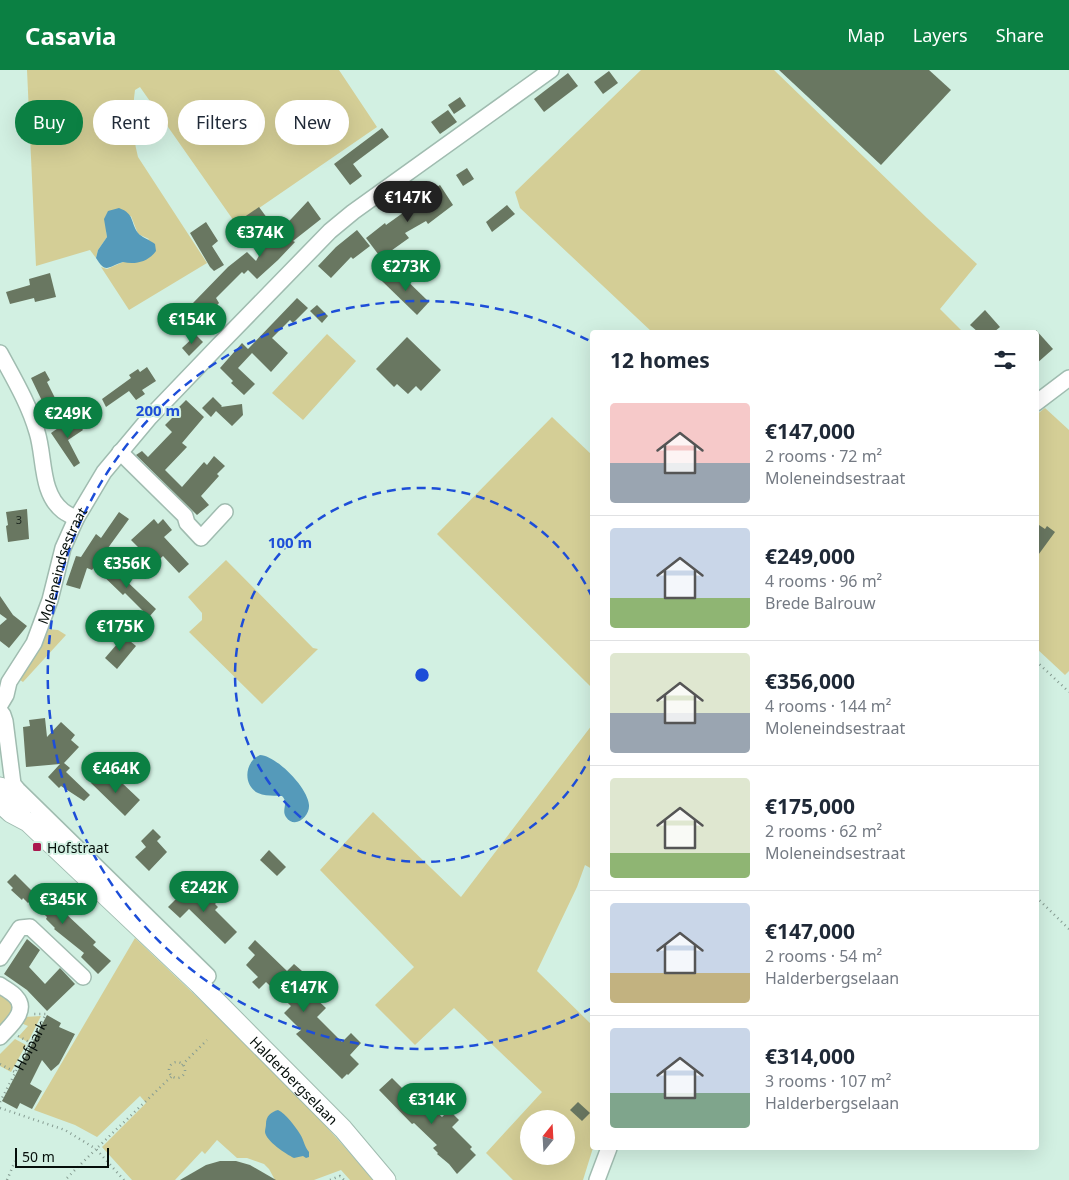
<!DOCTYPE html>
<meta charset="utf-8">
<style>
:root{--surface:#fff;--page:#f6f6f7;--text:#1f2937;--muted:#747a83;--line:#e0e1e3;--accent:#0b8043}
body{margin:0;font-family:"Noto Sans",sans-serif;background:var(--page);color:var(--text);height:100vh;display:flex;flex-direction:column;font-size:19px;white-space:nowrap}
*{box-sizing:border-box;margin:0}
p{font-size:16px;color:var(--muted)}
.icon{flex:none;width:28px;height:28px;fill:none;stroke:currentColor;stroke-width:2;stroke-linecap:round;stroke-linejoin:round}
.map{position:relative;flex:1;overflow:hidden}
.drawer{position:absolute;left:590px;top:260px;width:449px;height:820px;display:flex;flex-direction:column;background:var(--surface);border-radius:5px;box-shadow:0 5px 20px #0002}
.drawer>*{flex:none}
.hud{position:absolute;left:15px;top:30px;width:475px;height:45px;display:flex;gap:10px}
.needle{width:32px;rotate:18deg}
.fabs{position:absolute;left:520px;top:1040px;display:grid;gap:10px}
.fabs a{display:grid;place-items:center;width:55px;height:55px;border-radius:50%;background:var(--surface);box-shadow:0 5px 20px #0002;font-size:25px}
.scale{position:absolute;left:15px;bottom:12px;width:94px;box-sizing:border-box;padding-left:5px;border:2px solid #050e0a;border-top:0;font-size:14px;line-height:18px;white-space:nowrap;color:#050e0a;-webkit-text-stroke:4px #d2f0e2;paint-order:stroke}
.price{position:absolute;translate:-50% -42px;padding:0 11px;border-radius:18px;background:var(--accent);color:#fff;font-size:16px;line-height:32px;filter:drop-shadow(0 1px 2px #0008)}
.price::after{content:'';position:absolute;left:50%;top:30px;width:15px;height:11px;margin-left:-8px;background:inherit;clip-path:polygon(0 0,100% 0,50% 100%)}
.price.on{background:#222;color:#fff}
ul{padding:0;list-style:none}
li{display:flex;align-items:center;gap:15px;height:125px;padding:0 20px}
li+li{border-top:1px solid var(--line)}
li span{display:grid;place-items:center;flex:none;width:140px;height:100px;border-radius:5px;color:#555}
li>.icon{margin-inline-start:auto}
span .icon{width:60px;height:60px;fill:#fffc;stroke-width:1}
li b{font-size:21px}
h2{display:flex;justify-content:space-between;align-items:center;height:60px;padding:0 20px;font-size:21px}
.tag{padding:0 18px;border-radius:22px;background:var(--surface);box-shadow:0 5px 20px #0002;font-size:18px;line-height:45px}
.tag.on{background:var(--accent);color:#fff}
header{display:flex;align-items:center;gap:30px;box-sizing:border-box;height:70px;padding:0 25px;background:var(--accent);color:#fff}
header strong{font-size:24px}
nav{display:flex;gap:28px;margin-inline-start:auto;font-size:18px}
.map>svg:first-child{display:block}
</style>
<header>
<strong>Casavia</strong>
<nav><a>Map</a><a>Layers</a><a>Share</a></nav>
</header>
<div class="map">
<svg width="1069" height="1110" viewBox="0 0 1069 1110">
<rect width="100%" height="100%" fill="#d2f0e2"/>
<!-- green -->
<g fill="#d4ce96" fill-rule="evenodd">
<path d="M27 0H339L377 57 236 154 140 17 135 20C132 43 132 64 138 87L207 193 129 240 101 197 107 199 123 192 149 169 138 164 131 146 106 160 107 167 98 180 96 188 90 180 36 196Z"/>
<polygon points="641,0 774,0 927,148 977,194 940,239 963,262 652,262 520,138 515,122"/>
<polygon points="327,264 356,291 303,350 272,323"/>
<polygon points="1045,338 1069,360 1069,601 1065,605 1036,578 1036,345"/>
<polygon points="552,347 592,385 592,618 437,464"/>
<polygon points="226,490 313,578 318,579 262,634 189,562 202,550 202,543 188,527"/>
<polygon points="47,559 58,560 66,565 23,612 20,610"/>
<path d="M592 655V799L585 795 577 817 537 901 592 955 593 1078 583 1110H513L486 1083 542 1022 454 938 415 975 375 935 414 897 320 800 373 742 461 827ZM529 1049H566V1086H529Z"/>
<path d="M135 868C217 946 301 1023 373 1110H350L341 1100 314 1110H275L269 1099 264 1094 247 1088H237L217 1070 205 1084 202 1081 175 1110H132L102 1077 146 1033 140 1026 97 1067 75 1055 34 1040Z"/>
<polygon points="0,924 12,933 14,939 0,962"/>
<polygon points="41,946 28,972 18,967 28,956 21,953 24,947"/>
<polygon points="15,969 26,975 11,1002 0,996 0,984"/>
</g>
<!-- water -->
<g fill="#559aba">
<path d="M119 138C135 144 130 152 138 163 141 167 150 170 155 174L156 181C148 192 135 195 123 192 107 197 106 204 96 188L98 180 107 167 104 149 108 141Z"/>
<path d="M260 685C277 686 308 718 309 735 310 746 295 760 286 747 281 740 289 733 282 726 274 725 266 727 258 723 243 716 244 692 260 685Z"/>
<path d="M278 1040C286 1044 295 1056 300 1064 304 1070 304 1076 309 1082V1087L306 1088 303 1086 294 1088C286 1084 266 1071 265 1062 265 1059 266 1057 266 1054 266 1046 271 1042 278 1040Z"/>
</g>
<!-- building -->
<g fill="#697761">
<polygon points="779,0 929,0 951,20 881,95"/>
<polygon points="609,1 618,13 603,24 594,12"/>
<polygon points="568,3 578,16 544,42 534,29"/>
<polygon points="460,27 466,36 454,44 448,35"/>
<polygon points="448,40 457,52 440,64 431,52"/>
<polygon points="382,58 389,67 353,94 362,106 350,115 334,94"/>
<polygon points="467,98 474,109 463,116 456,105"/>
<polygon points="440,115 453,135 428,154 426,151 405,163 409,168 381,188 366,168 385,153 386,155 414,135 419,141 435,130 429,122"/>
<polygon points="308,131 321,149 293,171 295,172 278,190 257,209 248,200 244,204 242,202 216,228 219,233 210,243 207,240 202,245 193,233 228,197 247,182 256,191 262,180"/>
<polygon points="507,135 515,144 492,162 486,152"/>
<polygon points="259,137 270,152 250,164 240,150"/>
<polygon points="206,152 218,171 212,176 224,195 214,201 210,197 190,163"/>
<polygon points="357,160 370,176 353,189 351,187 331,208 318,196 336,177"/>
<polygon points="394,198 429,232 417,245 382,211"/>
<polygon points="50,203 56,227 35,232 34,228 10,234 6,222 30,215 29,209"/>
<polygon points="297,228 308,238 293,253 290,250 272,268 288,283 271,302 252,283 238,298 255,314 244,325 231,313 233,311 220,298 242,273 248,279"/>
<polygon points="317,235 328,246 322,253 310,241"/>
<polygon points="985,240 1000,257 994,262 978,262 970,255"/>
<polygon points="1036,260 1053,279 1036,294"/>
<polygon points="196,265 203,272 189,286 182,278"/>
<polygon points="407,267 441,300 421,321 416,316 408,324 397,314 394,317 376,299"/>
<polygon points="147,297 156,311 142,320 145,324 136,330 129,321 106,337 102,329 131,308 129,305 138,299 140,302"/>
<polygon points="45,301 50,310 47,312 55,328 43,333 31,308"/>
<polygon points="213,327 222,336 221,337 242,334 243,345 232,356 216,341 211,347 202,338"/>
<polygon points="186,330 204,347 182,373 187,377 165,400 182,417 204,392 207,395 214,386 225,396 217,404 219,406 201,426 209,435 197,445 136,385 142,381 148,387 172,362 165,355 177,343 175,341"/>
<polygon points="74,347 83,360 68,370 80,393 74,397 51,363"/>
<polygon points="27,439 29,469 8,472 6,456 8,455 6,442"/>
<polygon points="119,442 129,449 92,500 87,498 80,519 66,515 76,486 81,487 96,464 101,468"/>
<polygon points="154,449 158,454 163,449 172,460 164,467 189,494 179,503 163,486 149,499 139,488 144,483 131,470"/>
<polygon points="1036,453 1045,459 1047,456 1055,462 1036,488"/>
<polygon points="105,493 117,505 119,504 156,539 149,547 125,523 123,525 97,500"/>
<polygon points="0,526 13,545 27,556 9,578 0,571 0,555 7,549 0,544"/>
<polygon points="105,549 119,561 112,568 98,556"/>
<polygon points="124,566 136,576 117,599 105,588"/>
<polygon points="45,648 47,667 61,652 75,665 71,670 79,677 64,693 70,698 66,702 90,725 84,731 61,716 59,718 48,707 60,694 26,697 23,657 30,656 29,650"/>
<polygon points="101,703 116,717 121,712 140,730 125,746 91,713"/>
<polygon points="153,759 161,767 157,771 167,782 149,801 135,787 146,777 141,771"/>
<polygon points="269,780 286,797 277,806 260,790"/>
<polygon points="15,804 36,825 38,823 54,839 61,831 69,839 65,843 96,872 93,875 111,891 98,904 81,887 84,883 54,859 55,858 46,849 47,847 30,831 28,833 23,828 22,830 11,820 13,818 7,812"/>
<polygon points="199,818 216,833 215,834 218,837 215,840 237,862 225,874 189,839 180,848 168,837 185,820 191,826"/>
<polygon points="27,869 40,880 29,897 45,914 60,898 75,914 47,941 27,920 4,904"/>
<polygon points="255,870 287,901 294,894 302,901 287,916 302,930 310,923 326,938 317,947 342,972 351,963 361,973 350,985 359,994 348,1005 347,1004 342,1009 296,964 301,960 284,943 291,936 266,912 259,919 252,912 258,907 246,895 255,885 248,878"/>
<polygon points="47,945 61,953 59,957 75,964 59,994 51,1001 42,990 30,1014 42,1021 32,1039 20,1033 17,1039 2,1031"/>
<polygon points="392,1008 412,1028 418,1024 442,1047 449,1040 459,1050 452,1057 472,1077 470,1079 476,1085 457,1104 449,1094 437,1084 438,1083 433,1078 437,1075 414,1053 412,1054 379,1020"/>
<polygon points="578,1032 590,1043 582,1051 570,1040"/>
<polygon points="220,1091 236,1091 250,1095 276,1110 180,1110 206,1095"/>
</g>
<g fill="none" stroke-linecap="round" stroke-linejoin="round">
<!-- minor casing -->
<g stroke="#a0bcb0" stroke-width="18">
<g id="minor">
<path d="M0 283C14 309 29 334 37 362 45 387 40 423 63 441 67 444 72 446 76 449"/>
<polyline points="1036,333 1069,308"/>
<polyline points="120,382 185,446 187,453 201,468 225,442"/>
<path id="s2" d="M0 635 6 625 9 612 34 573 50 530 63 478 76 449 104 402 150 347 219 275 330 161 353 142 551 0"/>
<polyline points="0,641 3,645 5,651 13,714 18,720 208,906 199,914"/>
<polyline points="0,888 20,858 30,857 83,907"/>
<path d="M0 915C5 919 12 922 16 927 29 941 9 957 0 967"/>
<polyline points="597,1110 609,1078"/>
</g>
</g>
<!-- major casing -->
<g stroke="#a0bcb0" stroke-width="21">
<g id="major">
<polyline points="0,717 21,740"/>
<path id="s3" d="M0 733 11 743 28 752 199 914 343 1059 386 1110"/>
</g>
</g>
<!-- path -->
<g stroke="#859b91" stroke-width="2.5" stroke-dasharray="1 4" stroke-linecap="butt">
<polyline points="1036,591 1069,622"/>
<polyline points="1036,827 1069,859"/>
<polyline points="18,966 31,973"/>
<circle cx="177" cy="1000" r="8"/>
<polyline points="0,994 15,1002"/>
<polyline points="182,995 207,970"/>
<path id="s1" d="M0 1032 46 944H32"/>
<polyline points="0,1038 65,1060 96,1079 65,1110"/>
<polyline points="7,1110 15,1091"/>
<polyline points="124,1110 96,1079 172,1006"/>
<polyline points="330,1110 340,1106 344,1110"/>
</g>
<!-- minor -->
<use href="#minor" stroke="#fff" stroke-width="15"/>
<!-- major -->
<use href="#major" stroke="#fff" stroke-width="19"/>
</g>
<!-- distance rings -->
<g fill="none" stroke="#1d4ed8" stroke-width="2.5" stroke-dasharray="9 6">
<path d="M592 683A187 187 0 1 1 592 527"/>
<path d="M592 938A374 374 0 1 1 592 272"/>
</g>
<!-- markers -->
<rect fill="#aa184e" stroke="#d2f0e2" stroke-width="2" x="32" y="772" width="10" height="10" rx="2.5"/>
<g text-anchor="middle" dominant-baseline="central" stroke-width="4" stroke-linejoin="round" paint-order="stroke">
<!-- number labels -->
<g font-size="11" fill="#1e2820">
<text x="19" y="449">3</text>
</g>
<!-- street labels -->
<g font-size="14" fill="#050e0a" stroke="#d2f0e2">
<text stroke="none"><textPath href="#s2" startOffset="154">Moleneindsestraat</textPath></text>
<text stroke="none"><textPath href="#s1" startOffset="64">Hofpark</textPath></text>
<text stroke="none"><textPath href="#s3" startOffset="405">Halderbergselaan</textPath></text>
</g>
<!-- poi labels -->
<g font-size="14" fill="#050e0a" stroke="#d2f0e2" text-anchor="start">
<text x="47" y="777">Hofstraat</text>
</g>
</g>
<circle cx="422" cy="605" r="8" fill="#1d4ed8" stroke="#d2f0e2" stroke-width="2.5"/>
<g font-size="15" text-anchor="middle" font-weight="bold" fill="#1d4ed8" stroke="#d2f0e2" stroke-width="4" stroke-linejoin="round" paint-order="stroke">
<text x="158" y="346">200 m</text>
<text x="290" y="478">100 m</text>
</g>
</svg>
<div class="fabs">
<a><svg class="needle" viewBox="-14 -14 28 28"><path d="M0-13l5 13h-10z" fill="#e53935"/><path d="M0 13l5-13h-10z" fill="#747a83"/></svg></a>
</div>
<div class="scale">50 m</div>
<b class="price on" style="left:408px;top:153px">€147K</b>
<b class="price" style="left:260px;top:188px">€374K</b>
<b class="price" style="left:406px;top:222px">€273K</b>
<b class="price" style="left:192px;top:275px">€154K</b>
<b class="price" style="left:68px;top:369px">€249K</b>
<b class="price" style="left:127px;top:519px">€356K</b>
<b class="price" style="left:120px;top:582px">€175K</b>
<b class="price" style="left:116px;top:724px">€464K</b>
<b class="price" style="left:204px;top:843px">€242K</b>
<b class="price" style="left:63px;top:855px">€345K</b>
<b class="price" style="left:304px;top:943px">€147K</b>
<b class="price" style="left:432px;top:1055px">€314K</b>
<div class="hud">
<a class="tag on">Buy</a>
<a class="tag">Rent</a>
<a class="tag">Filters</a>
<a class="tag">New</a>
</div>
<section class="drawer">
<h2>12 homes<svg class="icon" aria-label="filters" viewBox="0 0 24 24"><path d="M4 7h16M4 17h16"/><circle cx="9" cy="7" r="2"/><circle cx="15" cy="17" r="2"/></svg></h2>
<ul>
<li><span style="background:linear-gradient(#f6c9c9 60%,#9aa5b1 0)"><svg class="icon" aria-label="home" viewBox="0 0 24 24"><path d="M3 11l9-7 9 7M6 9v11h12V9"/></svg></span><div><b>€147,000</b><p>2 rooms · 72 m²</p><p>Moleneindsestraat</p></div></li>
<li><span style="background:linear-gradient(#c9d6e8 70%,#8fb573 0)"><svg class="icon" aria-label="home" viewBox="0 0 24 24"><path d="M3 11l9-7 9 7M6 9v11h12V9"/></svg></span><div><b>€249,000</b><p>4 rooms · 96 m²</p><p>Brede Balrouw</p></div></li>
<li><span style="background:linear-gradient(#dfe7d0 60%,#9aa5b1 0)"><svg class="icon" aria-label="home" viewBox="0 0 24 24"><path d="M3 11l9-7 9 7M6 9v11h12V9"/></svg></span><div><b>€356,000</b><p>4 rooms · 144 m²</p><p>Moleneindsestraat</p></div></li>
<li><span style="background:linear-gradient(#dfe7d0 75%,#8fb573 0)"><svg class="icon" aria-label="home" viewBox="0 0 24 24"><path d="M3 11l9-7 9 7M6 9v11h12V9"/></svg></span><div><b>€175,000</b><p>2 rooms · 62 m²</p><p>Moleneindsestraat</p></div></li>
<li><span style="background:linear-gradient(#c9d6e8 70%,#c2b280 0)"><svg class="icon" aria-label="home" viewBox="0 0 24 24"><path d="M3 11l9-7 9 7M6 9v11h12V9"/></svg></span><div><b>€147,000</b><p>2 rooms · 54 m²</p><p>Halderbergselaan</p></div></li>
<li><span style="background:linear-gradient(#c9d6e8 65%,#7fa58c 0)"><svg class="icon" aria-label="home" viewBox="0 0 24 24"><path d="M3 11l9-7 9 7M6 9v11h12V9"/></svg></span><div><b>€314,000</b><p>3 rooms · 107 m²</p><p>Halderbergselaan</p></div></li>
</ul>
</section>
</div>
